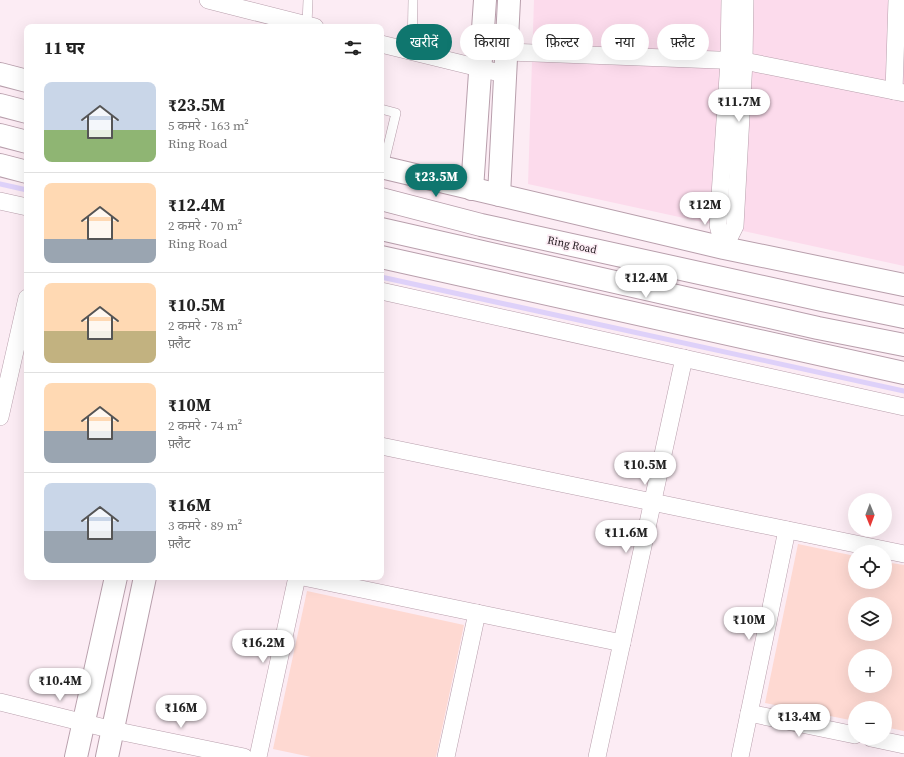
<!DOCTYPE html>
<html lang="hi">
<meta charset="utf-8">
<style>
:root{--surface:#fff;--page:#f6f6f6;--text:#222;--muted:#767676;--line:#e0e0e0;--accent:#0f766e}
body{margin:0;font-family:"Source Serif 4","Noto Sans Devanagari",serif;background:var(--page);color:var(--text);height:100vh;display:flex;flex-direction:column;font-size:15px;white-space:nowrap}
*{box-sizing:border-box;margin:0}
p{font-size:13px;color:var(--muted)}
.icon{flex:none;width:22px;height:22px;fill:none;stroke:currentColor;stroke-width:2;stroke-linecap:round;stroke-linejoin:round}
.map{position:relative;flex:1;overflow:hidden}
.sheet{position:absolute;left:24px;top:24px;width:360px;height:556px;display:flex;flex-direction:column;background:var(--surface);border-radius:8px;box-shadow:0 4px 16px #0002}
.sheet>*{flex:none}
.top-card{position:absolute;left:396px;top:24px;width:380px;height:36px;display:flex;gap:8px}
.needle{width:26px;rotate:179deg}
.buttons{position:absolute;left:848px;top:493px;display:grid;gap:8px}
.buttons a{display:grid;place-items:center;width:44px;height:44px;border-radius:50%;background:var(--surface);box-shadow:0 4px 16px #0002;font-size:20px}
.price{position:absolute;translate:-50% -34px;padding:0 9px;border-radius:14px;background:#fff;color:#222;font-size:13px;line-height:26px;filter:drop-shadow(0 1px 2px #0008)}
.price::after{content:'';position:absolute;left:50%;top:24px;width:12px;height:9px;margin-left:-6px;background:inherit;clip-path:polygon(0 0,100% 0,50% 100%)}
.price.on{background:var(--accent);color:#fff}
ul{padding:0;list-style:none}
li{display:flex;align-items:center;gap:12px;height:100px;padding:0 20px}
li+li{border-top:1px solid var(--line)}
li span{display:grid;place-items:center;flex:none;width:112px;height:80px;border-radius:8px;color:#555}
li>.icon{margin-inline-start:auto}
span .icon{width:48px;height:48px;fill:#fffc;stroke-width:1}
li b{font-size:17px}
h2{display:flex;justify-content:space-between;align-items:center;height:48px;padding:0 20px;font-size:17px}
.tag{padding:0 14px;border-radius:18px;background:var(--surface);box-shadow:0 4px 16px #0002;font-size:14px;line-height:36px}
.tag.on{background:var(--accent);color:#fff}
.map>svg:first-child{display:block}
</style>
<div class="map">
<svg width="904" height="757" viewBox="0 0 904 757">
<rect width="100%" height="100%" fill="#fcecf4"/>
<!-- built -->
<polygon fill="#fcdbec" points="534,0 904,0 904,266 528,184"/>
<!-- green -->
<g fill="#fed9d2" fill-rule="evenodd">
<path d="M798 544 855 556V582H885V562L904 565V731L885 727V708H855V721L765 703ZM855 604H885V634H855ZM855 656H885V686H855Z"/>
<polygon points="307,591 464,625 436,757 311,757 273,749"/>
</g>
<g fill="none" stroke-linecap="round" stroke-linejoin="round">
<!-- stream -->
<g stroke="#ded1f9" stroke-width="5">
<polyline points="0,184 27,190"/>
<polyline points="381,277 904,391"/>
</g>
<!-- service casing -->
<g stroke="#b89fac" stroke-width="10">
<g id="service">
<polyline points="307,25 308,0"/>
<polyline points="412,52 413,0"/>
<polyline points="381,109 396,113 383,167"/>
</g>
</g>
<!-- minor casing -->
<g stroke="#b89fac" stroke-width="18">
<g id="minor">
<polyline points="208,0 315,27"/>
<polyline points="381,44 504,74"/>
<polyline points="506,52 744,61 904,93"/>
<polyline points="894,91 897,0"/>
<polyline points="0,201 27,207"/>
<polyline points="724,248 735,226 744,61 745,0"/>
<polyline points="724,248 718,225 729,61 730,0"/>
<polyline points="381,291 904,407"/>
<polyline points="0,417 27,298"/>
<polyline points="381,446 904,554"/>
<polyline points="303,577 622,643"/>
<polyline points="0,702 113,730 244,757"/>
<polyline points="749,713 855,735"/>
<polyline points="871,738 904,745"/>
<polyline points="258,757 297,577"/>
<polyline points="446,757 477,613"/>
<polyline points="597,757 684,358"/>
<polyline points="740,757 787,530"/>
</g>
</g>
<!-- tertiary casing -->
<g stroke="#b89fac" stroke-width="24">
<g id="tertiary">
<polyline points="0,74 27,81"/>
<polyline points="0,165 27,172"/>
<polyline points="381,167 724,248 904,285"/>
<polyline points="472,189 485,0"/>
<polyline points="499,195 509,0"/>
<polyline points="381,257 904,373"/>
<polyline points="76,757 116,577"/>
<polyline points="107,757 145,577"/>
</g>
</g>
<!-- trunk casing -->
<g stroke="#b89fac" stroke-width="24">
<g id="trunk">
<polyline points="0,105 27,112"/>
<polyline points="0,135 27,142"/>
<polyline points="381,199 481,225 822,300 904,317"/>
<polyline points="381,229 818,328 904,345"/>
</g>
</g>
<!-- service -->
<use href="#service" stroke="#fff" stroke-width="9"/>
<!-- minor -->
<use href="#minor" stroke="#fff" stroke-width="17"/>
<!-- tertiary -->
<use href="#tertiary" stroke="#fff" stroke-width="22"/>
<!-- trunk -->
<use href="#trunk" stroke="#fff" stroke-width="22"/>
</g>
<g text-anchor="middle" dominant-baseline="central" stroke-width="3.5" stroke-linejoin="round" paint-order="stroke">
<!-- street labels -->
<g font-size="11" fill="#1b1217" stroke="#fcecf4">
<text transform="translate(572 245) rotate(12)">Ring Road</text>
</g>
</g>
</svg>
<div class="buttons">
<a><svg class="needle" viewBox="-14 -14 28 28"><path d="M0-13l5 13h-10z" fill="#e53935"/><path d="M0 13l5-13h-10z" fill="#767676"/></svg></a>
<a><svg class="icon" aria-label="locate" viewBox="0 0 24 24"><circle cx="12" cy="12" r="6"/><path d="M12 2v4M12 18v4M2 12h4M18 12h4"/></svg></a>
<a><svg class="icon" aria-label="layers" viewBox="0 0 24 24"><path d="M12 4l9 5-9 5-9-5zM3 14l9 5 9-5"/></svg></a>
<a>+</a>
<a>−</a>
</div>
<b class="price" style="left:739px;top:123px">₹11.7M</b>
<b class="price on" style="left:436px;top:198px">₹23.5M</b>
<b class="price" style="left:705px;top:226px">₹12M</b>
<b class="price" style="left:646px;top:299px">₹12.4M</b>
<b class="price" style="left:645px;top:486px">₹10.5M</b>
<b class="price" style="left:626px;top:554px">₹11.6M</b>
<b class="price" style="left:749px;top:641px">₹10M</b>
<b class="price" style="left:263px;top:664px">₹16.2M</b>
<b class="price" style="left:60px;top:702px">₹10.4M</b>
<b class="price" style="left:181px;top:729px">₹16M</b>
<b class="price" style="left:799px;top:738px">₹13.4M</b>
<div class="top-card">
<a class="tag on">खरीदें</a>
<a class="tag">किराया</a>
<a class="tag">फ़िल्टर</a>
<a class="tag">नया</a>
<a class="tag">फ़्लैट</a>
</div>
<section class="sheet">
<h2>11 घर<svg class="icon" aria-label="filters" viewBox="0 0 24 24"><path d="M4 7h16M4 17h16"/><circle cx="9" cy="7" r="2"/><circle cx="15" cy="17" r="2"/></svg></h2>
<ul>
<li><span style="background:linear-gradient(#c9d6e8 60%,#8fb573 0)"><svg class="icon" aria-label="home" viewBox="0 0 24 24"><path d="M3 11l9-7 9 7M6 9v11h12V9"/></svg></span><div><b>₹23.5M</b><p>5 कमरे · 163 m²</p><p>Ring Road</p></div></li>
<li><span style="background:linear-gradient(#ffd9b3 70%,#9aa5b1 0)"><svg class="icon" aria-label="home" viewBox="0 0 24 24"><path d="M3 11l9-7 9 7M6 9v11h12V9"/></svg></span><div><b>₹12.4M</b><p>2 कमरे · 70 m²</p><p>Ring Road</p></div></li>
<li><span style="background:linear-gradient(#ffd9b3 60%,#c2b280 0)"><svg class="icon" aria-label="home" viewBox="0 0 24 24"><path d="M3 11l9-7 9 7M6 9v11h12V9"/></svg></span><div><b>₹10.5M</b><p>2 कमरे · 78 m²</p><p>फ़्लैट</p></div></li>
<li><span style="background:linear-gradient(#ffd9b3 60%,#9aa5b1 0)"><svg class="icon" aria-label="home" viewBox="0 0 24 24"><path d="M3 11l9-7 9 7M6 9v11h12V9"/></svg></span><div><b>₹10M</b><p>2 कमरे · 74 m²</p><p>फ़्लैट</p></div></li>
<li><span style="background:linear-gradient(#c9d6e8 60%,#9aa5b1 0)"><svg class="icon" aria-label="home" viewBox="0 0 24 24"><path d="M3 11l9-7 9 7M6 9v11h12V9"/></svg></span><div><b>₹16M</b><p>3 कमरे · 89 m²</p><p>फ़्लैट</p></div></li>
</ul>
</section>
</div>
